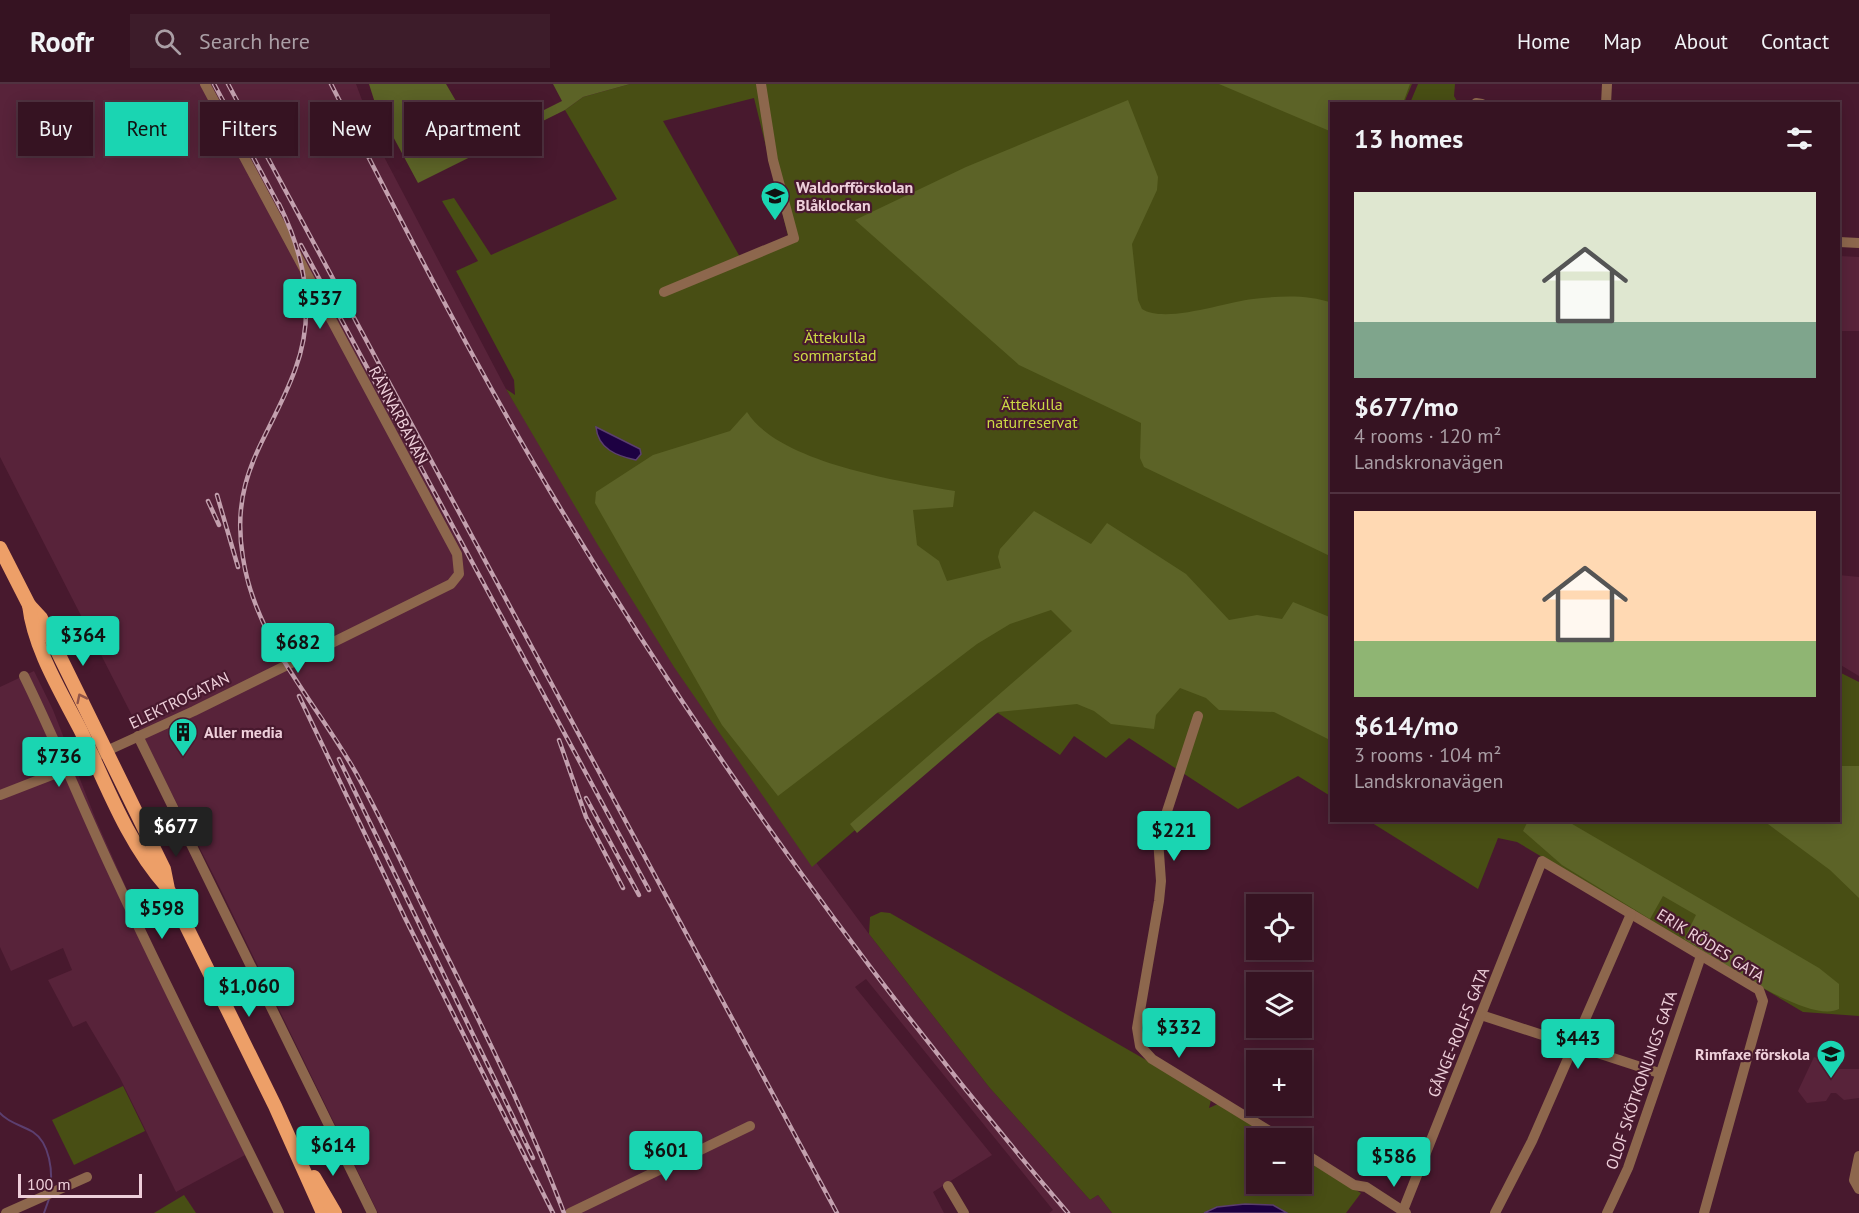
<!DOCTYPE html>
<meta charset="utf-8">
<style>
:root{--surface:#361322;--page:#3d1c2a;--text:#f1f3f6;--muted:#aa9ea5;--line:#503240;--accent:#1ad5b2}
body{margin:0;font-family:"PT Sans",sans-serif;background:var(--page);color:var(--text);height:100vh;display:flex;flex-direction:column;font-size:22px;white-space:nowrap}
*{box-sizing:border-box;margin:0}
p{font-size:20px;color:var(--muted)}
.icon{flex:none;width:33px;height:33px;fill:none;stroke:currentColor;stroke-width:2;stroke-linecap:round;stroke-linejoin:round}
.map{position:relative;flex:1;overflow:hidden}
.side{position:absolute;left:1330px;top:18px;width:510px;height:720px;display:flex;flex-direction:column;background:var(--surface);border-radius:0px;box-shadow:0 3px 15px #0003,0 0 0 2px var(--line)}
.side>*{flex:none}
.guide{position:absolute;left:18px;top:18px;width:570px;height:54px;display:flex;gap:12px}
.buttons{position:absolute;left:1246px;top:810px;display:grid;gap:12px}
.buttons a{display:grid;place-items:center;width:66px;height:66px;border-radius:0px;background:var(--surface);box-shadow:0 3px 15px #0003,0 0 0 2px var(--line);font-size:30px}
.scale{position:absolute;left:18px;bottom:15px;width:124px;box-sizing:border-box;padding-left:6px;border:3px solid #eecfda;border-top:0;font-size:16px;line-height:21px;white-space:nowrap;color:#eecfda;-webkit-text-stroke:4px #48192e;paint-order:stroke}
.price{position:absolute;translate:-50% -51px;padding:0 14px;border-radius:6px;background:var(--accent);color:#111;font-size:20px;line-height:39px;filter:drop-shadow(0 2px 3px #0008)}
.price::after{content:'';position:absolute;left:50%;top:36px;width:18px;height:14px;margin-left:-9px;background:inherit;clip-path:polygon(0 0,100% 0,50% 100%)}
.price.current{background:#222;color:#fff}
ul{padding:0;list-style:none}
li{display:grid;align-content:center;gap:12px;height:318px;padding:0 24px}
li+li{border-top:2px solid var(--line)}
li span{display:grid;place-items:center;height:186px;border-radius:0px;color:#555}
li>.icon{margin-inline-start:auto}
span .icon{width:108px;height:108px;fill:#fffc;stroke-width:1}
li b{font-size:26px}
h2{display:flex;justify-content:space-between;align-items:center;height:72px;padding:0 24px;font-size:26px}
.pill{padding:0 21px;border-radius:0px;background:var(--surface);box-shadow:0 3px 15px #0003,0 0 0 2px var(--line);font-size:21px;line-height:54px}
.pill.current{background:var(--accent);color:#111}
header{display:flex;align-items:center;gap:36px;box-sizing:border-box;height:84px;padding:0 30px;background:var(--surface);border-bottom:2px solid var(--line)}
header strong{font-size:28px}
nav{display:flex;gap:33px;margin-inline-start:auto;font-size:21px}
.search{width:420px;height:54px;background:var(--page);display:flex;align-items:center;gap:15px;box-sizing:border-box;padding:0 21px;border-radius:0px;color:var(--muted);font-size:22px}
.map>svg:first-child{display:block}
</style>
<header>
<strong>Roofr</strong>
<div class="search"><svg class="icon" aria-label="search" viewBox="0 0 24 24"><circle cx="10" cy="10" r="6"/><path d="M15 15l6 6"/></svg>Search here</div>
<nav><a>Home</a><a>Map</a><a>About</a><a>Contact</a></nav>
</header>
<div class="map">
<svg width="1859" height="1129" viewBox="0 0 1859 1129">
<rect width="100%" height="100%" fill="#48192e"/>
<!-- built -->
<g fill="#58233a">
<polygon points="0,0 356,0 381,67 506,305 638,521 795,750 869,850 989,1003 1090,1116 1098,1111 1112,1129 1049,1129 1053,1126 866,895 855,903 992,1071 933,1108 944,1129 378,1129 216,796 0,373"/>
<polygon points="1839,172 1859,173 1859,247 1839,247"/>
<polygon points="1839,491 1859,493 1859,592 1839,580"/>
<polygon points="34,587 53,626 96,736 245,1071 176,1108 120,994 86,937 73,943 48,896 72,886 63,864 11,887 0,863 0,603"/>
<polygon points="1814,973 1833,980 1834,985 1859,985 1859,1014 1844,1016 1836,1009 1831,1009 1826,1017 1807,1019 1798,1007"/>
</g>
<!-- green -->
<g fill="#484e14" fill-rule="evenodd">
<path d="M630 0H1412L1404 19 1332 20V713L1298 692 1238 725 1129 654 1106 674 1074 652 1060 671 998 629 988 632 812 783 674 583 596 458 506 305 515 311 514 296 456 187 478 177 442 117 454 114 491 171 617 115 565 26 583 13ZM754 14 788 152 740 173 663 37Z"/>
<polygon points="1418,0 1455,0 1454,12 1458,19 1410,19"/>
<polygon points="1839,588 1859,598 1859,682 1854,684 1859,685 1859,932 1803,928 1517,758 1498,754 1478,805 1369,737 1839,736"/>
<polygon points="881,828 890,829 1207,1011 1211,1016 1209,1024 1220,1019 1275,1054 1257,1054 1257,1100 1302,1100 1302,1072 1361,1109 1346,1129 1287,1129 1277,1123 1260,1120 1211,1125 1204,1129 1112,1129 1098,1111 1090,1116 989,1003 869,850 870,833"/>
<polygon points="123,1002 145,1047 74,1081 52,1036"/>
<polygon points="184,1111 196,1129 154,1129"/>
</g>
<!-- forest -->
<g fill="#5c6327">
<polygon points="369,0 446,0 480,58 562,17 553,0 630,0 583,13 565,26 418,99 375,19"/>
<polygon points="1219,0 1410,0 1403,19 1332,20 1332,48"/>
<path d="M1128 16 1158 93 1157 106 1132 160 1138 216 1142 225C1165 240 1226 218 1253 215 1279 212 1307 210 1332 219V473L1144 383 1140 374 1141 339 1019 281 855 136 966 83Z"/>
<path d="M747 328C779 379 900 397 955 407L953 423 913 426 917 461 939 477 947 497 1001 484 998 473 1000 465 1034 427 1091 460 1107 439 1186 490 1229 536 1257 531 1282 535 1293 518 1332 534V657L1274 628 1219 626 1206 614 1180 604 1156 631 1154 645 1111 640 1094 627 1077 620 998 628 857 749 850 740 1072 547 1051 526 1010 540 977 560 778 712 722 641 595 419 596 408 653 371 730 347Z"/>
<polygon points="1839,682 1859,682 1859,814 1830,786 1764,737 1839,736"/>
<path d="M1528 737H1567L1819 884 1839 900V925C1808 941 1714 873 1684 855L1696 831 1663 812 1650 835 1562 781 1523 747Z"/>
</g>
<!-- water -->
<g fill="#1d0142" stroke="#5c3f70" stroke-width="1.5">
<path d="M596 343 640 365 641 370 636 376C617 372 598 365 596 343Z"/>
<polygon points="1245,1120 1273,1121 1287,1129 1204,1129 1217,1123"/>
</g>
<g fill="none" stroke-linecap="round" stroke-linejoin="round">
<!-- stream -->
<g stroke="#5c3f70" stroke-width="2">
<path d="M0 1029C7 1038 23 1042 33 1048 50 1059 53 1088 50 1106"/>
<polyline points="44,1129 49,1115"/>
</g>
<!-- minor -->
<g stroke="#8d674d" stroke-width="10">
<polyline points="1476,19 1482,20"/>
<polyline points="1606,20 1607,0"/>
<polyline points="1839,158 1859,159"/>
<polyline points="664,208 794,154 773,76 761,0"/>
<path d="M24 592C57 659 84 728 116 795 168 907 225 1018 279 1129"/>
<polyline points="1198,632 1158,755 1161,797 1159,817 1137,944 1140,962 1152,975 1281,1054"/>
<polyline points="138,652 372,1129"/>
<polyline points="0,711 67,685 194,627 451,500 459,490 457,470 205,0"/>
<polyline points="1481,931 1659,989"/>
<polyline points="1302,1068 1354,1101 1366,1103 1406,1129"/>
<polyline points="1859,1072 1854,1096 1859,1105"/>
<polyline points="948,1102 964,1129"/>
<polyline points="6,1129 87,1093"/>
<polyline points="570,1129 750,1042"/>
<polyline points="1402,1129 1542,777 1759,906 1763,917 1704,1129"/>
<polyline points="1495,1129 1532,1057 1631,830"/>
<polyline points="1607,1129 1628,1084 1701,872"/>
</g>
<!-- major -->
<g stroke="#ed9f68" stroke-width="14">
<polyline points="0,464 29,521 41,534 164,785 168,805 275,1022 323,1129"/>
<path d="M29 521C34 565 61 608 81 647 106 700 128 760 167 803"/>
<polyline points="314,1093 335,1129"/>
</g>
<!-- rail casing -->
<g stroke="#c3a0ae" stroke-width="4.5">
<g id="rail">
<polyline points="214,0 282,127"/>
<polyline points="228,0 837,1129"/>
<path d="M331 0C401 137 471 274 550 407 702 662 875 903 1068 1129"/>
<path d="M279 120C305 172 316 230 295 286 269 356 229 391 243 474 256 560 322 624 361 698 390 752 415 807 442 862 486 950 529 1037 564 1129"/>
<polyline points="301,161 649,806"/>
<polyline points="217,411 238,483"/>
<polyline points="208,417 219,441"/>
<polyline points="299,612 405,834 553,1129"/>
<polyline points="559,656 586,733 623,804"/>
<polyline points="339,675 533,1074"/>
<polyline points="586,714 639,811"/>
</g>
</g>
<!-- rail -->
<use href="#rail" stroke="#48192e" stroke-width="2" stroke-dasharray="7" stroke-linecap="butt"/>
</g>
<!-- one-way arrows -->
<defs><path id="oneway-chevron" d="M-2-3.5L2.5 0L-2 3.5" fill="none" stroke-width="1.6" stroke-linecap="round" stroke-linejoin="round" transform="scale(1.5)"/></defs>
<use stroke="#925548" href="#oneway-chevron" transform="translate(81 614) rotate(-116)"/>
<!-- icons -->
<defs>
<g id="school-pin" transform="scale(1.5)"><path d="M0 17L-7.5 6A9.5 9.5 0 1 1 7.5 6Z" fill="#1ad5b2" stroke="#48192e"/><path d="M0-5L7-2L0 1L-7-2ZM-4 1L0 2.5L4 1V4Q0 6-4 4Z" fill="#111"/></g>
<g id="building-pin" transform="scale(1.5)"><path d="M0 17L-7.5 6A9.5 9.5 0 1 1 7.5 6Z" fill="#1ad5b2" stroke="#48192e"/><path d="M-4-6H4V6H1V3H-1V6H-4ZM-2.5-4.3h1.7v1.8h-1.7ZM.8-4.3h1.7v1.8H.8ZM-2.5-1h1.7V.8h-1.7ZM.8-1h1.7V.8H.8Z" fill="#111"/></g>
</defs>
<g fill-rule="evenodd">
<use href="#school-pin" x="775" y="112"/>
<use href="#building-pin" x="183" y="648"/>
<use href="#school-pin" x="1831" y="970"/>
</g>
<g text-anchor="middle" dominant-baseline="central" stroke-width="4.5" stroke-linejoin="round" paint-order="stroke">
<!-- poi labels -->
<g font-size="16" font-weight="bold" fill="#eecfda" stroke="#48192e" text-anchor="start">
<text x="796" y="103">Waldorfförskolan<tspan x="796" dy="18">Blåklockan</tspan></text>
<text x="204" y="648">Aller media</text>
<text x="1810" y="970" text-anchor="end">Rimfaxe förskola</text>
</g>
<!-- park labels -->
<g font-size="16" fill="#cbda44" stroke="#48192e">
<text x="835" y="253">Ättekulla<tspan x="835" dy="18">sommarstad</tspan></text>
<text x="1032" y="320">Ättekulla<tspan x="1032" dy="18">naturreservat</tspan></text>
</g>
<!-- street labels -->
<g font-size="16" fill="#eecfda" stroke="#48192e">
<text transform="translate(399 331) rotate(62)">RÄNNARBANAN</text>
<text transform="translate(179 616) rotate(-26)">ELEKTROGATAN</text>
<text transform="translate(1711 861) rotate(32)">ERIK RÖDES GATA</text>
<text transform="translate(1458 948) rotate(-68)">GÅNGE-ROLFS GATA</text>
<text transform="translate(1641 996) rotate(-71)">OLOF SKÖTKONUNGS GATA</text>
</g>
</g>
</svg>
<div class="buttons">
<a><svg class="icon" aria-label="locate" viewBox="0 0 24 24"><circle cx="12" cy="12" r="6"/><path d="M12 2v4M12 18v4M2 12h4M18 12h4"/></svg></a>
<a><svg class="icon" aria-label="layers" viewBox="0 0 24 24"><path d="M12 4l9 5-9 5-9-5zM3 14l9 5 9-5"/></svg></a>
<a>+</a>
<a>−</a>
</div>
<div class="scale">100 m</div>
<b class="price" style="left:320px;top:246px">$537</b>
<b class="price" style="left:83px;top:583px">$364</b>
<b class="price" style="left:298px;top:590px">$682</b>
<b class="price" style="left:59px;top:704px">$736</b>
<b class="price current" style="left:176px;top:774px">$677</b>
<b class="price" style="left:1174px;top:778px">$221</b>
<b class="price" style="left:162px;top:856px">$598</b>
<b class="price" style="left:249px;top:934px">$1,060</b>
<b class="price" style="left:1179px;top:975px">$332</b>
<b class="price" style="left:1578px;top:986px">$443</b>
<b class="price" style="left:333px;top:1093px">$614</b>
<b class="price" style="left:666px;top:1098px">$601</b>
<b class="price" style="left:1394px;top:1104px">$586</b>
<div class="guide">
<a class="pill">Buy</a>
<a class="pill current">Rent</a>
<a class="pill">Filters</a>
<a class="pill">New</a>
<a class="pill">Apartment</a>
</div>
<section class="side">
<h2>13 homes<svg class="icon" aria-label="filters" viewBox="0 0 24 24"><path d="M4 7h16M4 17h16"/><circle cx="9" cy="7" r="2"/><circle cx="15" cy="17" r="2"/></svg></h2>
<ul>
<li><span style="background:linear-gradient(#dfe7d0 70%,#7fa58c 0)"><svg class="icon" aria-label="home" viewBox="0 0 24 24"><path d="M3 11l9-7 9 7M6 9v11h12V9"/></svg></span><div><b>$677/mo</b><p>4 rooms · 120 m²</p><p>Landskronavägen</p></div></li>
<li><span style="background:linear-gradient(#ffd9b3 70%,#8fb573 0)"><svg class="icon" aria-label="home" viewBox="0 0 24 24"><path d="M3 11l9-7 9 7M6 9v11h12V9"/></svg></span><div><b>$614/mo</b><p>3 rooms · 104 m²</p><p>Landskronavägen</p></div></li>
</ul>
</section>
</div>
